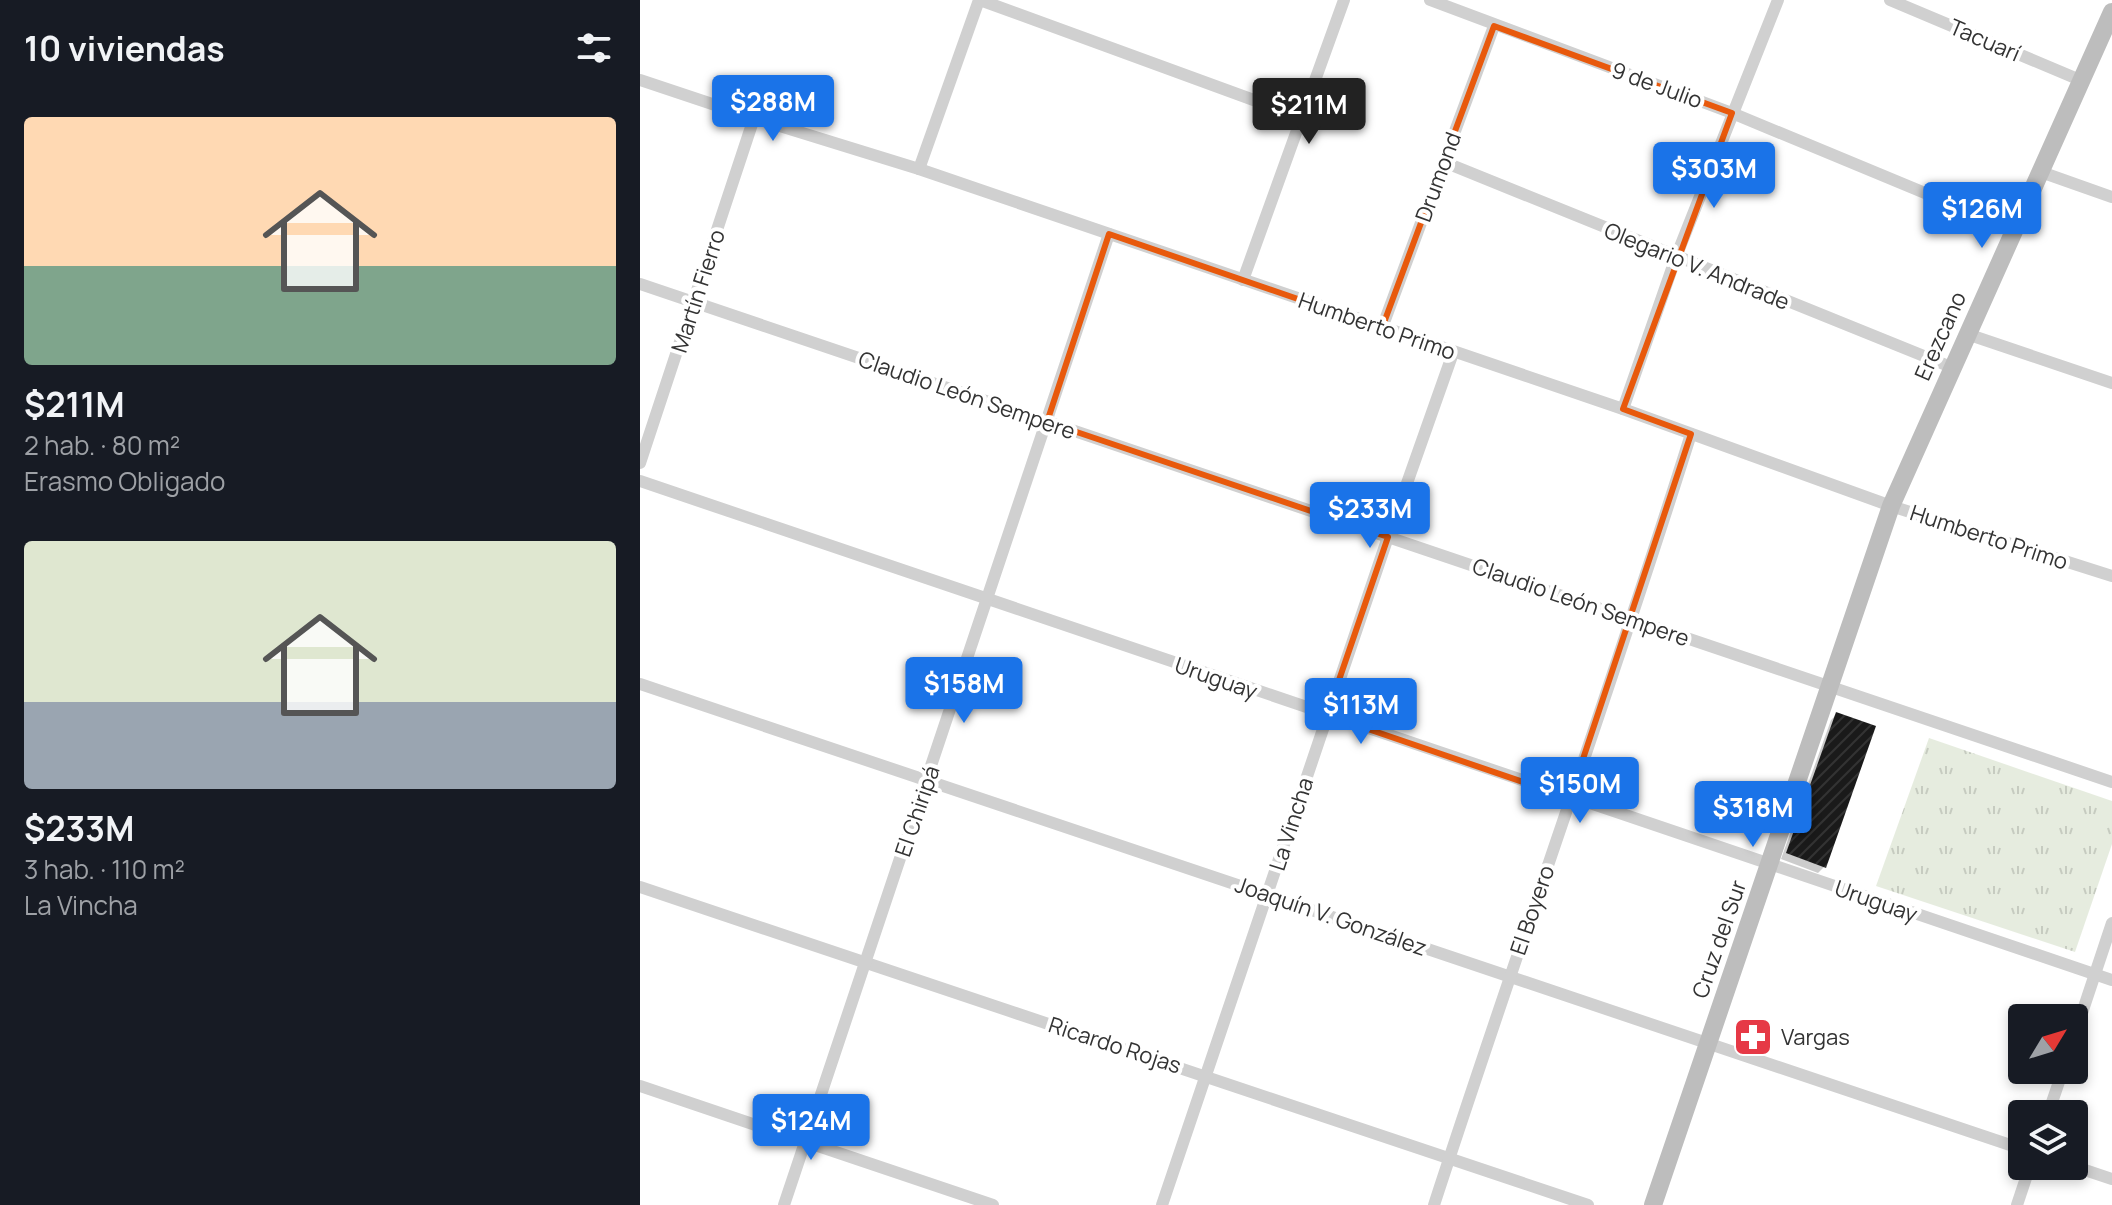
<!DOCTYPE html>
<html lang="es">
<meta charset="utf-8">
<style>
:root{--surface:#171b24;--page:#20242c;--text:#f1f3f6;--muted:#9ea1a6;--accent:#1a73e8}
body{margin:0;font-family:Manrope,sans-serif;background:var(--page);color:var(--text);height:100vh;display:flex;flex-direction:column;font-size:30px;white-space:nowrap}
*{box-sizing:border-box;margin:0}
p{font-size:26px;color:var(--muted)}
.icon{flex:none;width:44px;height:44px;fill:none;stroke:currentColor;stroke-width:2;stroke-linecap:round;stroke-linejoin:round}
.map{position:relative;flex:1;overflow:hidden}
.side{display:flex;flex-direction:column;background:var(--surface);width:640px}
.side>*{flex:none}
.needle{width:52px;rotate:52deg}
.tools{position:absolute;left:1368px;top:1004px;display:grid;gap:16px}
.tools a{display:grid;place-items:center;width:80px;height:80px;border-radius:8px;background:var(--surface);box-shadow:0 4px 12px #0003;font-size:40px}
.price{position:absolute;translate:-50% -68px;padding:0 18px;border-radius:8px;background:var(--accent);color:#fff;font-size:26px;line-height:52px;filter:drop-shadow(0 2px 4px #0008)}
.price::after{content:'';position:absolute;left:50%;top:48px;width:24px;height:18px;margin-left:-12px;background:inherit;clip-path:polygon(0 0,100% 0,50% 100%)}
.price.selected{background:#222;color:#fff}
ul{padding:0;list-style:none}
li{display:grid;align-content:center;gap:16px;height:424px;padding:0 24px}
li span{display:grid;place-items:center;height:248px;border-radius:8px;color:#555}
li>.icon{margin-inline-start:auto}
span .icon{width:144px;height:144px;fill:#fffc;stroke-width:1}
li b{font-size:34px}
h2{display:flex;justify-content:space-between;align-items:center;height:96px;padding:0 24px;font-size:34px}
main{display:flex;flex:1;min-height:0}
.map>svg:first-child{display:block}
</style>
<main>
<section class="side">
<h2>10 viviendas<svg class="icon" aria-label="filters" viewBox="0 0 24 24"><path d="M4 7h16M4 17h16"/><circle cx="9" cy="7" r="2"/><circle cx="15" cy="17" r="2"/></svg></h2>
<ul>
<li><span style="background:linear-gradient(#ffd9b3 60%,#7fa58c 0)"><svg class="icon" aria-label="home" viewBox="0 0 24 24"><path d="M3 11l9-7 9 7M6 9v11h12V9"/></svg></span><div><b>$211M</b><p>2 hab. · 80 m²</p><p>Erasmo Obligado</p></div></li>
<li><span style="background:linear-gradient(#dfe7d0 65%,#9aa5b1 0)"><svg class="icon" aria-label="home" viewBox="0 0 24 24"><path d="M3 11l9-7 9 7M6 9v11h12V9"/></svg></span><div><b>$233M</b><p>3 hab. · 110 m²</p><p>La Vincha</p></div></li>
</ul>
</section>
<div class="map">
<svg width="1472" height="1205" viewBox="0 0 1472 1205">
<defs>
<pattern id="park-tufts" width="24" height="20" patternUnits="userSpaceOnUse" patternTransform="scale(2)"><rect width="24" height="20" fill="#e6ecdf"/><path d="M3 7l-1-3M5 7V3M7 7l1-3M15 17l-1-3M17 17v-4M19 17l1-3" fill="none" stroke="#c6cbc0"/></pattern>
<pattern id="building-hatch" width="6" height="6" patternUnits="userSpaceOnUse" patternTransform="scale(2)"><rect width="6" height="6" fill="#1a1a1a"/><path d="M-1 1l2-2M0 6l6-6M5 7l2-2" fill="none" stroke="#333"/></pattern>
</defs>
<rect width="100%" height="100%" fill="#fff"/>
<!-- park -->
<polygon fill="url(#park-tufts)" points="1289,738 1472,801 1472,844 1435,952 1236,886"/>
<!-- shadow -->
<polygon fill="#0003" points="1197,714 1184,867 1178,873 1141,859 1191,720"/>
<!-- building -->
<polygon fill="url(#building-hatch)" points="1196,712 1236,726 1186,868 1146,853"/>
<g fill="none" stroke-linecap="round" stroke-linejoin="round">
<!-- street -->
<g stroke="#d0d0d0" stroke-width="12">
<polyline points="340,0 660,117"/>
<polyline points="790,0 1092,113 1374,230"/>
<polyline points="1250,0 1440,80"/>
<polyline points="0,80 114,118 279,169 983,409 1251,506 1472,576"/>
<polyline points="804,162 1311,367"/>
<polyline points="279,169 339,0"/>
<polyline points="1401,172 1472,197"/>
<polyline points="603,280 704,0"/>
<polyline points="0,284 1472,782"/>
<polyline points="742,328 854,26"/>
<polyline points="1327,334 1472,383"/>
<polyline points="983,409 1036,257 1138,0"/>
<polyline points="0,463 114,118"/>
<polyline points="0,481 1472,980"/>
<polyline points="0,684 1382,1149"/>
<polyline points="0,887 948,1205"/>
<polyline points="1434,1037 1472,923"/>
<polyline points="0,1086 353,1205"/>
<polyline points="1408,1114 1423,1070"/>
<polyline points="1433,1166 1472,1179"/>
<polyline points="144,1205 469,234"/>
<polyline points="522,1205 748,537 813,353"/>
<path d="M794 1205C878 947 970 692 1051 434"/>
<polyline points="1377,1205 1390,1166"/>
</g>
<!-- secondary -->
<polyline stroke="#bdbdbd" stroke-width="18" points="1013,1205 1251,506 1472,12"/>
</g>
<!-- marked area -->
<path fill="none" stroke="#e8590c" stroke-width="6" stroke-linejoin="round" d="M854 26 1092 113 983 409 1051 434 930 798 687 715 748 537 407 422 469 234 742 328Z"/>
<!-- icons -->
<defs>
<g id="pharmacy-square" transform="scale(2)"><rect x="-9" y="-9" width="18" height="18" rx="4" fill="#e63946" stroke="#fff"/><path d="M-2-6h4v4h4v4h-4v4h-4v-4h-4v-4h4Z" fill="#fff"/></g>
</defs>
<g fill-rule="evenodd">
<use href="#pharmacy-square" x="1113" y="1037"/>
</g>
<g text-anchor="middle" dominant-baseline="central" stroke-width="8" stroke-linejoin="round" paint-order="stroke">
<!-- street labels -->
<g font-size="22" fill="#333" stroke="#fff">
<text transform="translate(1345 40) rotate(23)">Tacuarí</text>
<text transform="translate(1017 85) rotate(20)">9 de Julio</text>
<text transform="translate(798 177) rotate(-70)">Drumond</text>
<text transform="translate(1057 266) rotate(22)">Olegario V. Andrade</text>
<text transform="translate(58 291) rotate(-72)">Martín Fierro</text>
<text transform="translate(737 326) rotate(19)">Humberto Primo</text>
<text transform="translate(1300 336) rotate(-66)">Erezcano</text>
<text transform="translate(327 395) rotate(19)">Claudio León Sempere</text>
<text transform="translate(1349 537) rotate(18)">Humberto Primo</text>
<text transform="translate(941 602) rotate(19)">Claudio León Sempere</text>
<text transform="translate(576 678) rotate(19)">Uruguay</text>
<text transform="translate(277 811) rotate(-71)">El Chiripá</text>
<text transform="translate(651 824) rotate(-72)">La Vincha</text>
<text transform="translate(1236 901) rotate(19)">Uruguay</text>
<text transform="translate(892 910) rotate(-71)">El Boyero</text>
<text transform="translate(691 916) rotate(19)">Joaquín V. González</text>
<text transform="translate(1079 939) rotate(-71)">Cruz del Sur</text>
<text transform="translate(475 1045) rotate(18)">Ricardo Rojas</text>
</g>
<!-- poi labels -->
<g font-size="22" fill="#333" stroke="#fff" text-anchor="start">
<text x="1141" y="1037">Vargas</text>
</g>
</g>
</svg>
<div class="tools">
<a><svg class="needle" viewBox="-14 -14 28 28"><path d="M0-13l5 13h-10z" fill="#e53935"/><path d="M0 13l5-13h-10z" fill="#9ea1a6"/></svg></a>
<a><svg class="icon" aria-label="layers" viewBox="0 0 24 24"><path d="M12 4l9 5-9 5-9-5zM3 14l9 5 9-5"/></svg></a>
</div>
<b class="price" style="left:133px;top:143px">$288M</b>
<b class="price selected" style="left:669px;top:146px">$211M</b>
<b class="price" style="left:1074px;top:210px">$303M</b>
<b class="price" style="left:1342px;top:250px">$126M</b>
<b class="price" style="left:730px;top:550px">$233M</b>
<b class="price" style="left:324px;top:725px">$158M</b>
<b class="price" style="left:721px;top:746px">$113M</b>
<b class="price" style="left:940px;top:825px">$150M</b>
<b class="price" style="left:1113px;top:849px">$318M</b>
<b class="price" style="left:171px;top:1162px">$124M</b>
</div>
</main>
